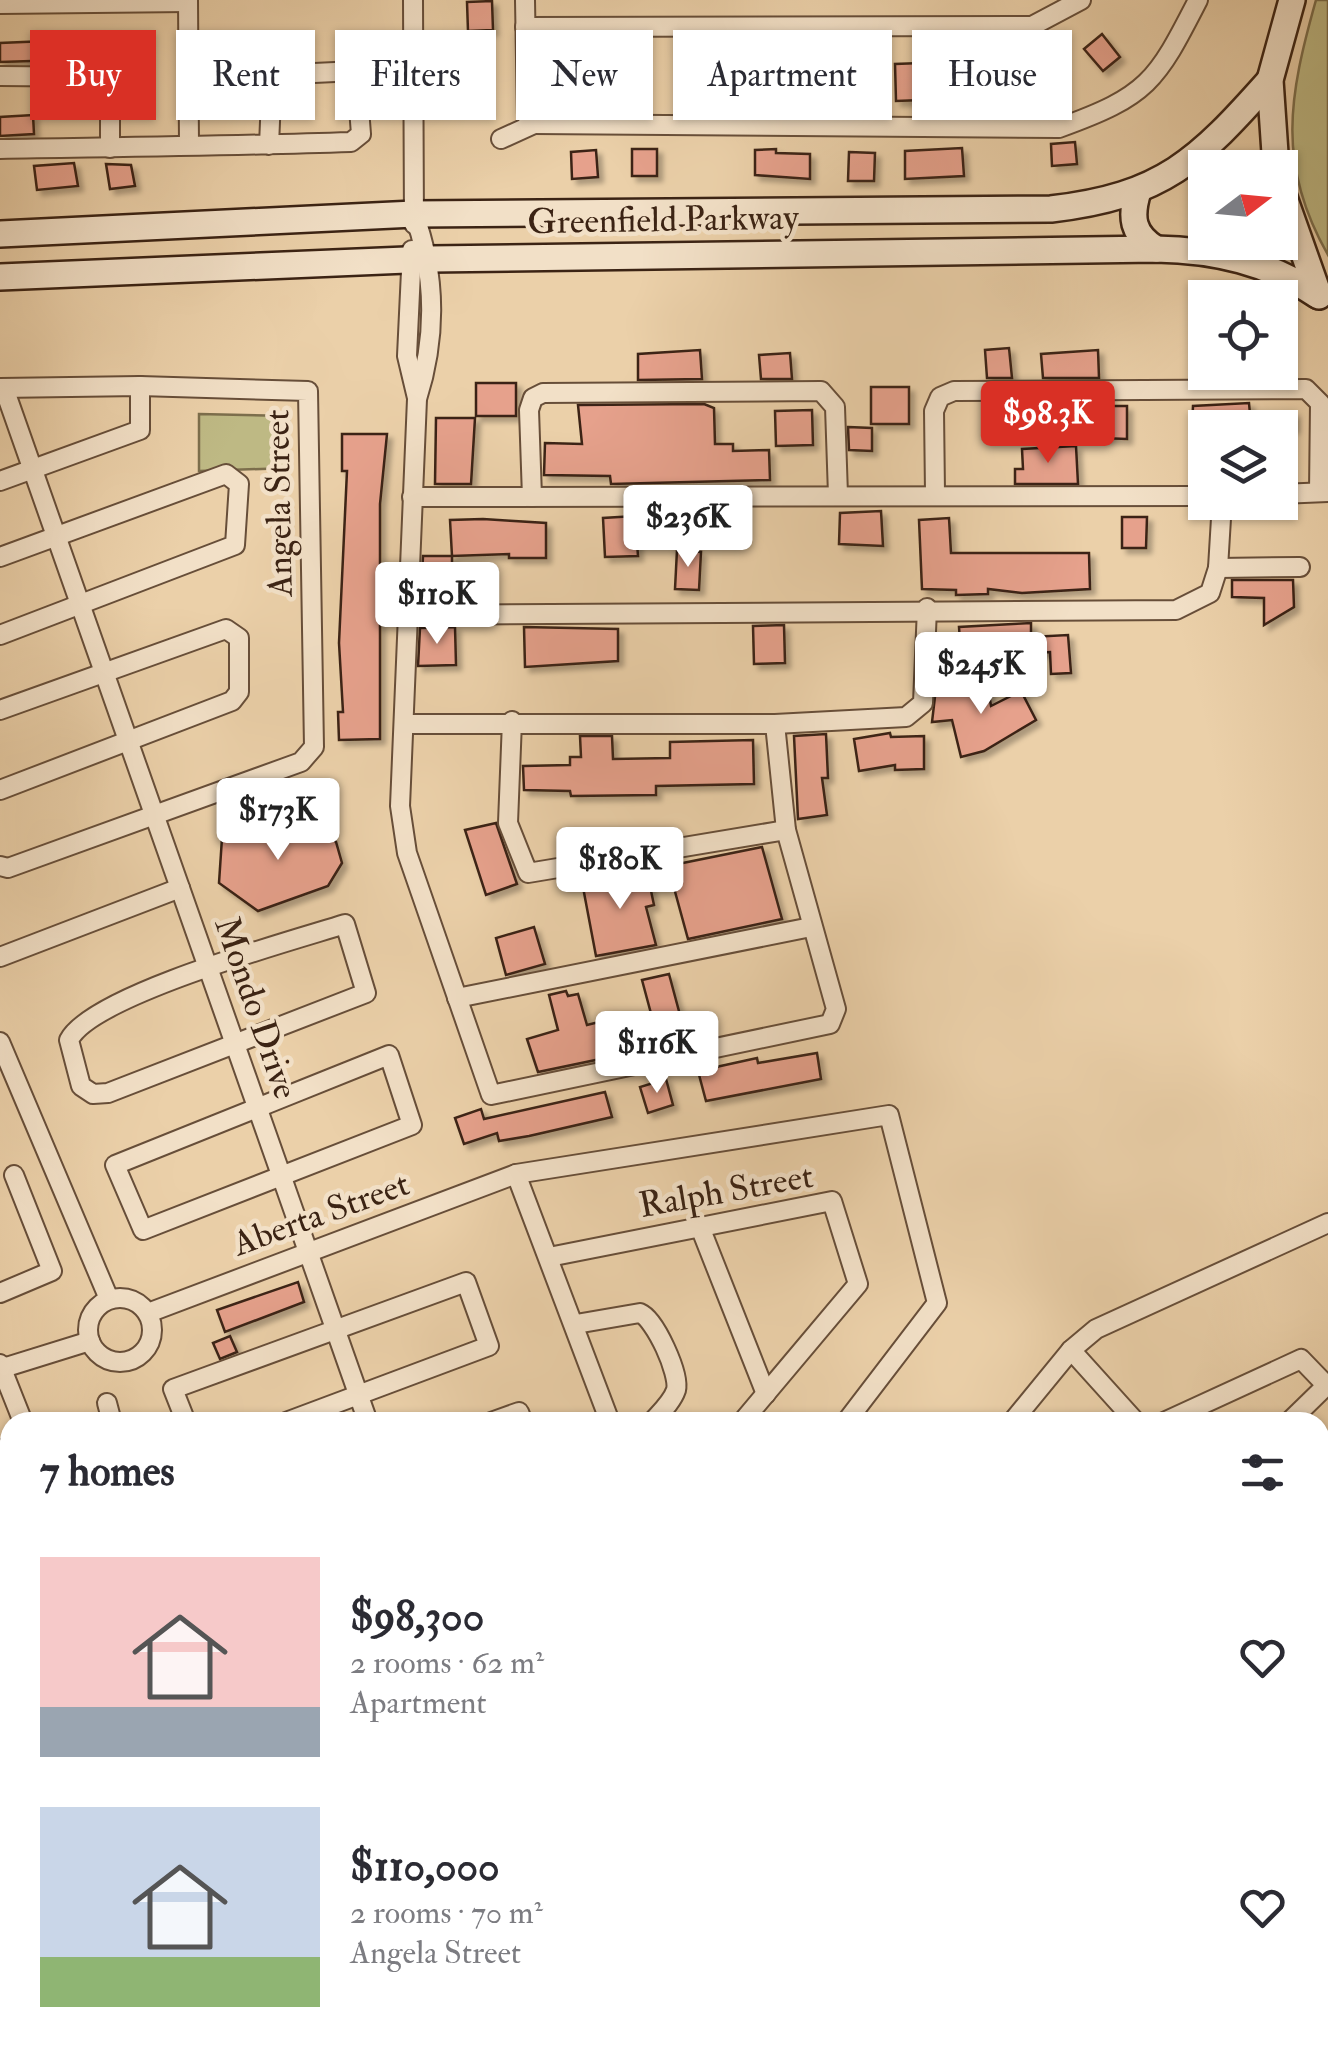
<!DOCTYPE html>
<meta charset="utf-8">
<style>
:root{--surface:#fff;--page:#f7f7f7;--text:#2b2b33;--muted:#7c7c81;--accent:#d93025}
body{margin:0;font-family:"IM FELL Double Pica",serif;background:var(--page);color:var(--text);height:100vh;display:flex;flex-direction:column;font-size:38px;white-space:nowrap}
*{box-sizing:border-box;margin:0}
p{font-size:32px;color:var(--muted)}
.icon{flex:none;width:55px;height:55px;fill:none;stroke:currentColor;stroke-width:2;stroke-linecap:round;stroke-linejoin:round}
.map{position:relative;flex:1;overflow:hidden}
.sheet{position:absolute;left:0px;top:1412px;width:1330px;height:642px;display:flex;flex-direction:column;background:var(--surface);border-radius:30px 30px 0 0;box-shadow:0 2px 8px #0004}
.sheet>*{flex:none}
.banner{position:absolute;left:30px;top:30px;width:1270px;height:90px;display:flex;gap:20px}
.needle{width:65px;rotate:74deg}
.buttons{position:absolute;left:1188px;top:150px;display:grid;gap:20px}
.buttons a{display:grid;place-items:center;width:110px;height:110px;border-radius:0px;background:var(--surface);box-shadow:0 2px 8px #0004;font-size:50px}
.price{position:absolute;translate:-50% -85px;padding:0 22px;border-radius:10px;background:#fff;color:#222;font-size:32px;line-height:65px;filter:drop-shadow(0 2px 5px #0008)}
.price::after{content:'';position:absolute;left:50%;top:60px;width:30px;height:22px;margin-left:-15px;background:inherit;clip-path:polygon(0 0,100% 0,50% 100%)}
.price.on{background:var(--accent);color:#fff}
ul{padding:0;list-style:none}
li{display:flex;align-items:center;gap:30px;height:250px;padding:0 40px}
li span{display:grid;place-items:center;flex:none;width:280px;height:200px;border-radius:0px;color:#555}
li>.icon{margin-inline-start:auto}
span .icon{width:120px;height:120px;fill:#fffc;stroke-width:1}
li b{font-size:42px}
h2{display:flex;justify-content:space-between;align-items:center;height:120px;padding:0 40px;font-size:42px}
.pill{padding:0 35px;border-radius:0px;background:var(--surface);box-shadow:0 2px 8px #0004;font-size:35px;line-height:90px}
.pill.on{background:var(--accent);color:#fff}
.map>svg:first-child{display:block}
</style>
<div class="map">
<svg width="1328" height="2053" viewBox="0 0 1328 2053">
<defs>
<filter id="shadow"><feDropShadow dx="5" dy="5" stdDeviation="2.5" flood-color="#0004"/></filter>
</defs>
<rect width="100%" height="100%" fill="#ebd0a9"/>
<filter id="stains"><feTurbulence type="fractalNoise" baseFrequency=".002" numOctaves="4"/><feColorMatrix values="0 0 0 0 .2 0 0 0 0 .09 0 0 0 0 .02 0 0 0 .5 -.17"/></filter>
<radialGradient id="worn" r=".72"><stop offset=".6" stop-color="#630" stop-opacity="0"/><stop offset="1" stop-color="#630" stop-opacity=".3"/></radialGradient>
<!-- green -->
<g fill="#beb984" stroke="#7c6e4c" stroke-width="2.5">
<path d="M1316 0H1328V255C1276 164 1289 96 1316 0Z"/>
<polygon points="199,414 289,416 289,468 199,471"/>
<polygon points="0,1942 10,1965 10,2045 46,2045 49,2053 0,2053"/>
<polygon points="119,2045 247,2045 251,2053 104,2053"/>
</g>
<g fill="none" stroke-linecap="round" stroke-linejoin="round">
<!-- stream -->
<g stroke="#737b70" stroke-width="5">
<polyline points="247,2045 251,2053"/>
<polyline points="104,2053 119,2045"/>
</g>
</g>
<!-- building -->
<g fill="#e6a18c" stroke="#3b2314" stroke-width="2.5" filter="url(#shadow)">
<polygon points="492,1 493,30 468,31 467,2"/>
<polygon points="1102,34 1120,57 1103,71 1084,49"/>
<polygon points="94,39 95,59 0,62 0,43"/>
<polygon points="568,39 570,72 543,73 542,40"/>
<polygon points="921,63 922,100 896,101 895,64"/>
<polygon points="988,65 1012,65 1013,95 988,95"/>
<polygon points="33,115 34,134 0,136 0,117"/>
<polygon points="1075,142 1077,164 1052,166 1051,144"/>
<polygon points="962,148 964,176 905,179 905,151"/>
<rect x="632" y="149" width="25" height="27"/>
<polygon points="776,149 776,153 810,154 810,179 755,175 755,150"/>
<polygon points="596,150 598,177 572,179 571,152"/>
<polygon points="849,152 875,153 874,181 848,181"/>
<polygon points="74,163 78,186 37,190 34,166"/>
<polygon points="106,164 131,165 135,186 110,189"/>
<polygon points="1009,348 1012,378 987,378 985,350"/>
<polygon points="700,350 702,379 638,380 638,354"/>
<polygon points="1098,350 1099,378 1043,378 1041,354"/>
<polygon points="790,353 792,379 761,379 759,355"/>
<rect x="476" y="383" width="40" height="33"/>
<rect x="871" y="387" width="38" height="37"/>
<polygon points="1249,403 1250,414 1294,413 1294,428 1192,428 1193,406"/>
<polygon points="704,404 714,408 715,444 733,444 733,451 769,450 770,480 611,484 610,476 544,475 545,443 582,444 578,405"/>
<polygon points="1101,406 1127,406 1127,439 1101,438"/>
<polygon points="812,410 813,445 776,446 775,411"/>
<polygon points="436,418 475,418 471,484 435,484"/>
<polygon points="848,427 872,428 872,451 849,450"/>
<polygon points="342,434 387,434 380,504 380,739 339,740 338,712 343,712 339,643 347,471 342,471"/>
<polygon points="1076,446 1078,484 1015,484 1015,469 1023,469 1022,449"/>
<polygon points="881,511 883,546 839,544 840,513"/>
<polygon points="635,516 638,556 605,557 603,518"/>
<polygon points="1122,517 1147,517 1146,548 1122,548"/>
<polygon points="949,518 951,553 1089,553 1090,589 1022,593 988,589 988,594 956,595 956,590 922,589 919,520"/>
<polygon points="483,519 546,523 546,558 509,558 509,554 452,556 450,520"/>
<polygon points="677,550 701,552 699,590 675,589"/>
<polygon points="423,556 452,556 452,600 421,600"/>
<polygon points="1232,580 1293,580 1294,607 1264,625 1264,598 1232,597"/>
<polygon points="1031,623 1031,637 1068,635 1071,673 1051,674 1050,652 961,657 959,627"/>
<polygon points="784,625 785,663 754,664 753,626"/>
<polygon points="455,627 456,665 418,666 420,628"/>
<polygon points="524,627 618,629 618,661 525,667"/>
<polygon points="936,688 956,688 956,693 988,688 991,706 1021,691 1036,720 984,751 961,757 952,720 932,722"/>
<polygon points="890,733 891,737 924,736 924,769 895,770 895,765 859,771 854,739"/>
<polygon points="826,734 828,778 822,778 827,815 798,819 794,736"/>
<polygon points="580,736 612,736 613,759 670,758 670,742 753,740 754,784 656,786 656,795 571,796 570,791 524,790 523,766 570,765 570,757 581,757"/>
<polygon points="309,817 336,842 342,863 328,886 258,911 219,883 222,838"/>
<polygon points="496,823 517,884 486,895 465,830"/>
<polygon points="762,847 782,919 688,939 668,866"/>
<polygon points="646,867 654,905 646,907 656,945 596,956 582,882"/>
<polygon points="534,927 545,964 506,975 496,938"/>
<polygon points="669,974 687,1041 660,1047 642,980"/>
<polygon points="566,991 568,996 578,994 587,1025 619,1017 629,1053 538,1072 527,1039 558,1030 549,995"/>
<polygon points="817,1053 821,1079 706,1101 698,1071 757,1058 758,1063"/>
<polygon points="666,1079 673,1105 648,1113 640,1087"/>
<polygon points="605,1092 612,1117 529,1136 499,1141 497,1133 464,1144 455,1118 481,1109 484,1119"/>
<polygon points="298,1282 304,1302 225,1332 217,1310"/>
<polygon points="230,1336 237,1352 220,1359 213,1343"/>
</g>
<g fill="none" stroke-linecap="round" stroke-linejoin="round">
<!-- minor casing -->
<g stroke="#674e39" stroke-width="22">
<g id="minor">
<polyline points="188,0 189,144"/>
<polyline points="413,0 414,224"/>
<polyline points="0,4 188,2"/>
<polyline points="525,27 1032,26 1081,0"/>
<polyline points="0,76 110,77 110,148"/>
<path d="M534 124 1059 128C1148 96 1156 82 1198 0"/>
<polyline points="501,139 534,124 527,116 525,0"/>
<path d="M0 149C117 147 234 146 351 142L361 134 356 71 272 75 269 145"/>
<path d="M414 214C436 275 437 336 417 399L400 806 407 853 491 1095 830 1024 836 1009 786 830 775 724"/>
<polyline points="412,250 407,356 417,398"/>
<polyline points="0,388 140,386 308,391 314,747 301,762 8,868 0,866"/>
<polyline points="4,388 368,1422"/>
<polyline points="0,481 140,430 140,386"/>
<polyline points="935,493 934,411 940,397 954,391 1306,389 1320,403 1319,492"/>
<polyline points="1280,494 1328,492"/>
<polyline points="412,497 1205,496"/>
<polyline points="532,497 529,410 533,398 543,393 821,391 835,407 838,495"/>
<polyline points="0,557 226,474 239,484 235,545 0,635"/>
<polyline points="1218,568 1300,567"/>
<polyline points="407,615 1176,610 1210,593 1218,568 1222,502"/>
<polyline points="926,676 1008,674"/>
<polyline points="0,710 226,629 239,638 239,692 232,701 0,790"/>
<polyline points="512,721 508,823 528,873 786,830"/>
<polyline points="404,724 775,724 906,717 923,703 927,608"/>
<path d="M345 924 366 993 108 1093 93 1094 81 1086 69 1040C92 995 291 941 345 924Z"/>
<polyline points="0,957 180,888"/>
<polyline points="457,998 811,927"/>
<polyline points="0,1042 109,1299"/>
<polygon points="389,1055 412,1125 143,1230 115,1165"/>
<polyline points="516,1174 610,1422"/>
<polyline points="700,1227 766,1394"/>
<polyline points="549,1257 832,1201 858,1284 742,1422"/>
<polyline points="0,1293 52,1271 14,1175"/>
<circle cx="120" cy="1330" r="32"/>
<polyline points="148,1313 516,1174 889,1115 937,1303 846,1422"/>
<path d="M576 1324 640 1313C655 1319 680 1374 676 1390 672 1402 660 1413 652 1422"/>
<polyline points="1071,1350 1136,1422"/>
<polyline points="0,1364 23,1422"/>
<polyline points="0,1369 90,1341"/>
<polyline points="107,1403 112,1422"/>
<polyline points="186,1422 173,1389 466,1282 489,1346 286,1422"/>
<polyline points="491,1422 519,1412 523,1422"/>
<polyline points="1012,1422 1071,1350 1096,1329 1328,1223"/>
<polyline points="1164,1422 1301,1359 1326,1385"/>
<polyline points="1289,1422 1328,1384"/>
<polyline points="0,1450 10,1446"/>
<polyline points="0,1527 10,1523"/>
<polyline points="0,1605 10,1601"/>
<polyline points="0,1685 10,1681"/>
<polyline points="1,1764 10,1759"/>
</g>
</g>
<!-- secondary casing -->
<g stroke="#3b2314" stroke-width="30">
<g id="secondary">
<polyline points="1276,168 1270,80 1292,0"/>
<polyline points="1280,186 1319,296"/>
<path d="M1138 191C1130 217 1132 234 1156 249"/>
<path d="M0 234 414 214 1051 209C1163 196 1198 161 1270 80"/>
<path d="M0 277 430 259 1156 249C1215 250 1268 262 1317 295"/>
</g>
</g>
<!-- minor -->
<use href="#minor" stroke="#f2e0c7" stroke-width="18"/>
<!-- secondary -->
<use href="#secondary" stroke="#f2e0c7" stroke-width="25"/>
</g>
<g text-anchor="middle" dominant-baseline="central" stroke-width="9" stroke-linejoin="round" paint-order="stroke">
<!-- street labels -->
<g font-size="35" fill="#3b2314" stroke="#f2e0c7">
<text transform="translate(663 220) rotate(-1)">Greenfield Parkway</text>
<text transform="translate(279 503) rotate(-91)">Angela Street</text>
<text transform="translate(256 1008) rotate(71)">Mondo Drive</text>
<text transform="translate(726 1191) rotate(-10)">Ralph Street</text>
<text transform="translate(321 1214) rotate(-20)">Aberta Street</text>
</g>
</g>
<rect width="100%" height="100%" filter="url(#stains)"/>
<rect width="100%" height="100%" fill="url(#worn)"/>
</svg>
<div class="buttons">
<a><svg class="needle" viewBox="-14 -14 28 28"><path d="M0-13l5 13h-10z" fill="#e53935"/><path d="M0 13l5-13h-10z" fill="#7c7c81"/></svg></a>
<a><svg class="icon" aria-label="locate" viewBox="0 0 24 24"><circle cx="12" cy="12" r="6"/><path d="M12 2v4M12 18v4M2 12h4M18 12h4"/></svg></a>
<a><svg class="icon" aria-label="layers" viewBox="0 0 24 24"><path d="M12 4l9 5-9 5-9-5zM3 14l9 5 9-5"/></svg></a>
</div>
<b class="price on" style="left:1048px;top:466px">$98.3K</b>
<b class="price" style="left:688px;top:570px">$236K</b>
<b class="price" style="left:437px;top:647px">$110K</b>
<b class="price" style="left:981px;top:717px">$245K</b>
<b class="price" style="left:278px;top:863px">$173K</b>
<b class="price" style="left:620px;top:912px">$180K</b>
<b class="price" style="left:657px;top:1096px">$116K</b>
<div class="banner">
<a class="pill on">Buy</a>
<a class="pill">Rent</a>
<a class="pill">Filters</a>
<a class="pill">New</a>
<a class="pill">Apartment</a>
<a class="pill">House</a>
</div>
<section class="sheet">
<h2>7 homes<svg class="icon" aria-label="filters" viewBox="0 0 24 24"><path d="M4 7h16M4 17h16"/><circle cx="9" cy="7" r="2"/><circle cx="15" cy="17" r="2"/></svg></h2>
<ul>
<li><span style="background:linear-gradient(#f6c9c9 75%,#9aa5b1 0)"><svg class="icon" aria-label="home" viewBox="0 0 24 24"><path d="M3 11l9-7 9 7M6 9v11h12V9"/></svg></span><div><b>$98,300</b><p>2 rooms · 62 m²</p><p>Apartment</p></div><svg class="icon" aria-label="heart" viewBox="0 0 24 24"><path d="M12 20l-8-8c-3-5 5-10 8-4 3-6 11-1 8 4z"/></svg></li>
<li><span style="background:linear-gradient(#c9d6e8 75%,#8fb573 0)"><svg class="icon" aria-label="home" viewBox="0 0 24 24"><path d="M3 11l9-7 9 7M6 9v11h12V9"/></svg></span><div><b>$110,000</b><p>2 rooms · 70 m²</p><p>Angela Street</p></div><svg class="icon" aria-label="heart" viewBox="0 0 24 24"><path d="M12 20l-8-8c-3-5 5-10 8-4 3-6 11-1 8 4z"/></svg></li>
</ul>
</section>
</div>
